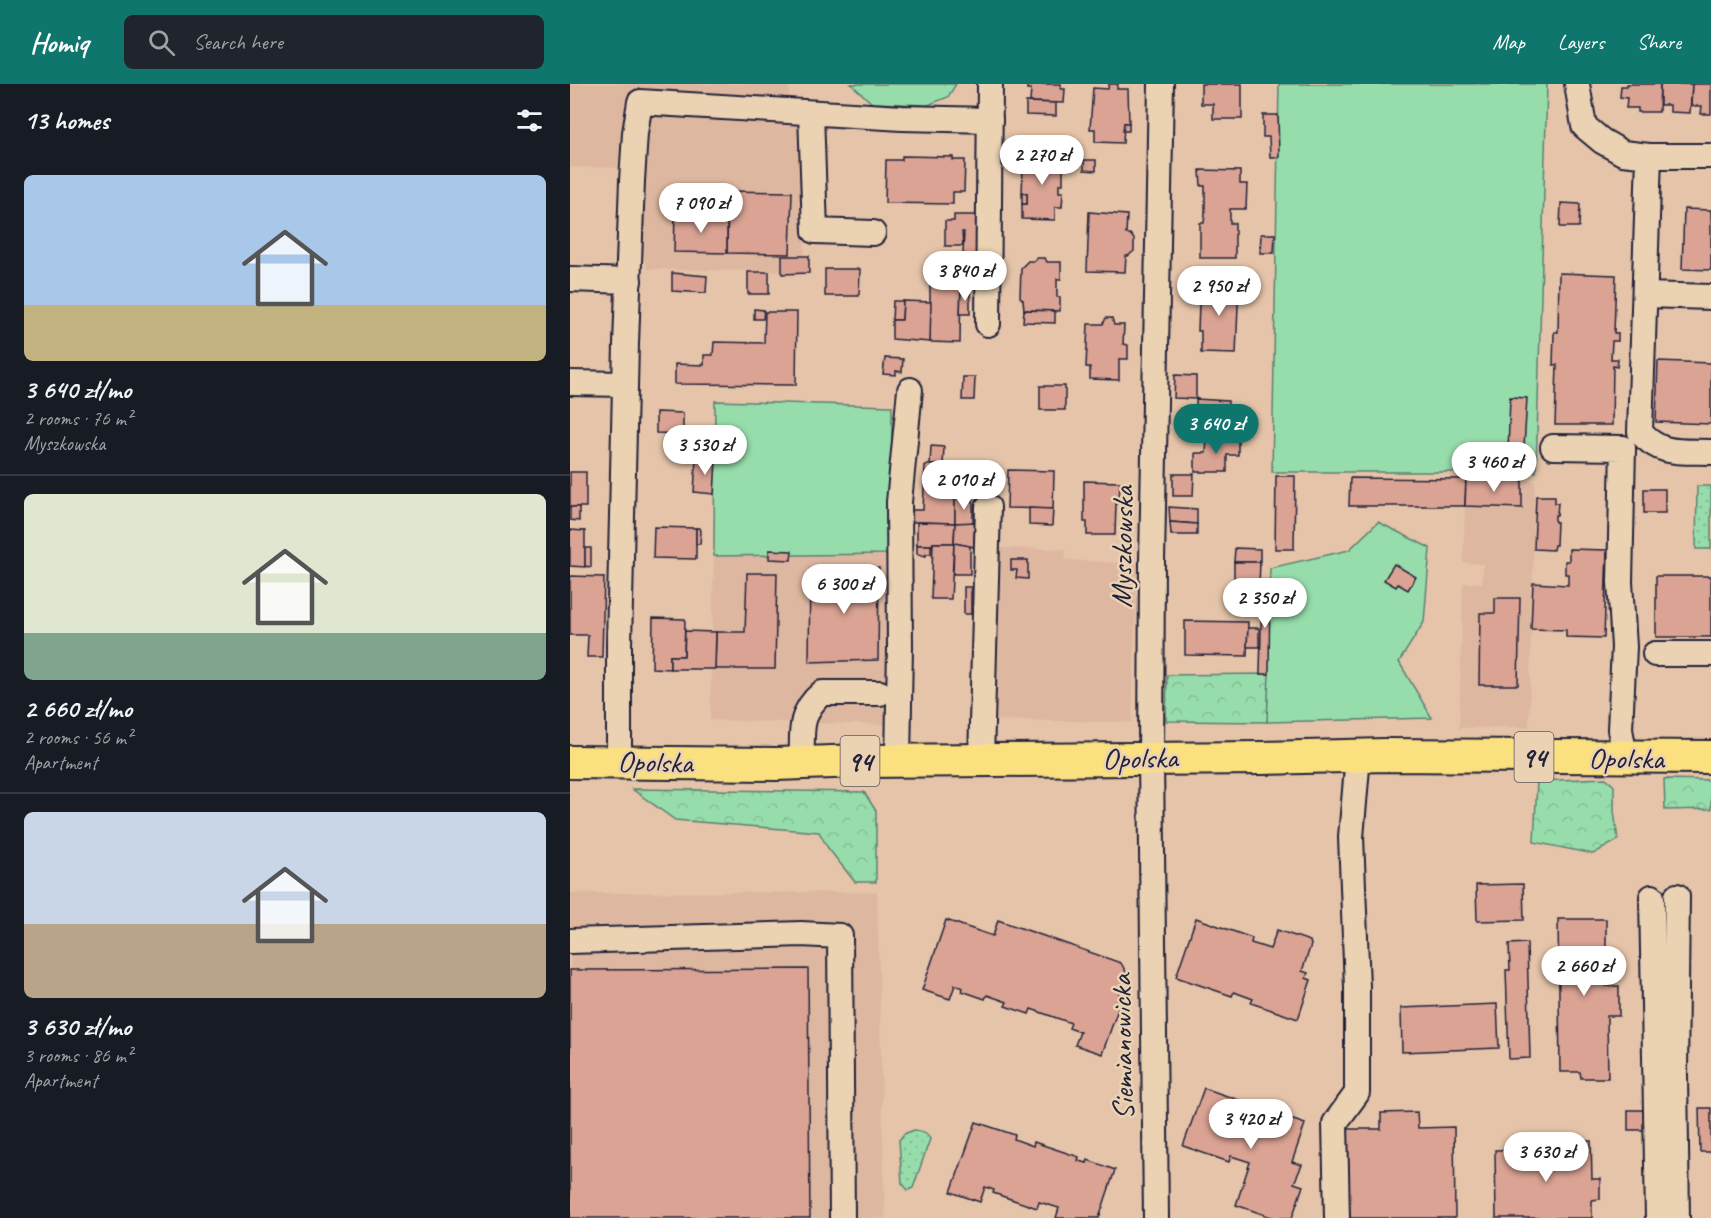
<!DOCTYPE html>
<meta charset="utf-8">
<style>
:root{--surface:#171b24;--page:#20242c;--text:#f1f3f6;--muted:#9ea1a6;--line:#363941;--accent:#0f766e}
body{margin:0;font-family:Caveat,sans-serif;background:var(--page);color:var(--text);height:100vh;display:flex;flex-direction:column;font-size:22px;white-space:nowrap}
*{box-sizing:border-box;margin:0}
p{font-size:20px;color:var(--muted)}
.icon{flex:none;width:33px;height:33px;fill:none;stroke:currentColor;stroke-width:2;stroke-linecap:round;stroke-linejoin:round}
.map{position:relative;flex:1;overflow:hidden}
.panel{display:flex;flex-direction:column;background:var(--surface);width:570px}
.panel>*{flex:none}
.price{position:absolute;translate:-50% -51px;padding:0 14px;border-radius:21px;background:#fff;color:#222;font-size:20px;line-height:39px;filter:drop-shadow(0 2px 3px #0008)}
.price::after{content:'';position:absolute;left:50%;top:36px;width:18px;height:14px;margin-left:-9px;background:inherit;clip-path:polygon(0 0,100% 0,50% 100%)}
.price.active{background:var(--accent);color:#fff}
ul{padding:0;list-style:none}
li{display:grid;align-content:center;gap:12px;height:318px;padding:0 24px}
li+li{border-top:2px solid var(--line)}
li span{display:grid;place-items:center;height:186px;border-radius:9px;color:#555}
li>.icon{margin-inline-start:auto}
span .icon{width:108px;height:108px;fill:#fffc;stroke-width:1}
li b{font-size:26px}
h2{display:flex;justify-content:space-between;align-items:center;height:72px;padding:0 24px;font-size:26px}
header{display:flex;align-items:center;gap:36px;box-sizing:border-box;height:84px;padding:0 30px;background:var(--accent);color:#fff}
header strong{font-size:28px}
nav{display:flex;gap:33px;margin-inline-start:auto;font-size:21px}
.search{width:420px;height:54px;background:var(--page);display:flex;align-items:center;gap:15px;box-sizing:border-box;padding:0 21px;border-radius:9px;color:var(--muted);font-size:22px}
main{display:flex;flex:1;min-height:0}
.map>svg:first-child{display:block}
</style>
<header>
<strong>Homiq</strong>
<div class="search"><svg class="icon" aria-label="search" viewBox="0 0 24 24"><circle cx="10" cy="10" r="6"/><path d="M15 15l6 6"/></svg>Search here</div>
<nav><a>Map</a><a>Layers</a><a>Share</a></nav>
</header>
<main>
<section class="panel">
<h2>13 homes<svg class="icon" aria-label="filters" viewBox="0 0 24 24"><path d="M4 7h16M4 17h16"/><circle cx="9" cy="7" r="2"/><circle cx="15" cy="17" r="2"/></svg></h2>
<ul>
<li><span style="background:linear-gradient(#a9c7e8 70%,#c2b280 0)"><svg class="icon" aria-label="home" viewBox="0 0 24 24"><path d="M3 11l9-7 9 7M6 9v11h12V9"/></svg></span><div><b>3 640 zł/mo</b><p>2 rooms · 76 m²</p><p>Myszkowska</p></div></li>
<li><span style="background:linear-gradient(#dfe7d0 75%,#7fa58c 0)"><svg class="icon" aria-label="home" viewBox="0 0 24 24"><path d="M3 11l9-7 9 7M6 9v11h12V9"/></svg></span><div><b>2 660 zł/mo</b><p>2 rooms · 56 m²</p><p>Apartment</p></div></li>
<li><span style="background:linear-gradient(#c9d6e8 60%,#b9a48a 0)"><svg class="icon" aria-label="home" viewBox="0 0 24 24"><path d="M3 11l9-7 9 7M6 9v11h12V9"/></svg></span><div><b>3 630 zł/mo</b><p>3 rooms · 86 m²</p><p>Apartment</p></div></li>
</ul>
</section>
<div class="map">
<svg width="1141" height="1134" viewBox="0 0 1141 1134">
<defs>
<pattern id="forest-crowns" width="20" height="18" patternUnits="userSpaceOnUse" patternTransform="scale(1.5)"><rect width="20" height="18" fill="#97ddab"/><path d="M2 6a3 3 0 1 1 6 0M12 15a3 3 0 1 1 6 0" fill="none" stroke="#82bd94"/></pattern>
<pattern id="park-dots" width="8" height="8" patternUnits="userSpaceOnUse" patternTransform="scale(1.5)"><rect width="8" height="8" fill="#97ddab"/><path d="M2 2h.1M6 6h.1" fill="none" stroke="#82bd94" stroke-width="1.8" stroke-linecap="round"/></pattern>
</defs>
<rect width="100%" height="100%" fill="#e5c4a9"/>
<filter id="ink" filterUnits="userSpaceOnUse"><feTurbulence type="fractalNoise" baseFrequency=".0167" numOctaves="2"/><feDisplacementMap in="SourceGraphic" scale="12" xChannelSelector="R" yChannelSelector="G"/><feConvolveMatrix kernelMatrix="1 2 1 2 8 2 1 2 1" color-interpolation-filters="sRGB"/></filter>
<g filter="url(#ink)">
<!-- built -->
<g fill="#deb7a0">
<polygon points="0,0 219,0 219,8 232,58 235,188 77,185 52,84 0,83"/>
<polygon points="937,396 965,397 959,643 889,644 893,499 912,499 913,480 893,479 895,422"/>
<polygon points="428,464 495,465 496,476 567,480 562,638 420,636"/>
<polygon points="321,470 321,641 140,636 144,472"/>
<polygon points="307,808 315,1134 0,1134 0,809"/>
</g>
<!-- grass -->
<g fill="#97ddab" stroke="#5c8073" stroke-width="1.5">
<polygon points="281,0 386,0 378,13 358,21 302,19"/>
<polygon points="709,0 977,0 966,388 702,388"/>
<polygon points="145,317 322,322 321,470 144,472"/>
<polygon points="808,438 860,464 854,538 829,578 862,634 697,638 700,484 779,466"/>
</g>
<!-- forest -->
<g fill="url(#forest-crowns)" stroke="#5c8073" stroke-width="1.5">
<polygon points="699,590 697,638 596,637 597,591"/>
<polygon points="1036,694 1044,702 1044,727 1048,756 1023,770 964,758 967,697"/>
<polygon points="1094,695 1141,696 1141,725 1095,726"/>
<polygon points="62,705 294,708 306,727 306,798 285,798 258,764 249,748 105,736"/>
</g>
<!-- park -->
<g fill="url(#park-dots)" stroke="#5c8073" stroke-width="1.5">
<polygon points="1127,402 1141,402 1141,465 1126,465"/>
<path d="M344 1046C351 1047 358 1048 360 1055L343 1104 338 1106 332 1099 329 1056 334 1050Z"/>
</g>
<!-- building -->
<g fill="#daa393" stroke="#22223b" stroke-width="1.5">
<polygon points="457,0 491,0 491,5 495,5 494,19 460,18 461,5 457,5"/>
<polygon points="539,0 548,0 547,5 558,5 559,39 554,39 553,59 525,58 525,45 520,45 523,4 538,5"/>
<polygon points="631,0 672,0 672,35 643,35 643,20 631,20"/>
<polygon points="1057,0 1090,0 1089,28 1068,28 1068,24 1056,24 1057,14 1050,13 1051,2 1057,2"/>
<polygon points="1090,0 1122,0 1120,29 1100,28 1100,21 1090,21"/>
<polygon points="1122,0 1141,0 1141,30 1131,30 1132,22 1121,22"/>
<polygon points="456,18 486,19 486,32 456,31"/>
<polygon points="693,31 708,31 709,73 700,73 699,53 693,53"/>
<polygon points="554,39 559,39 559,47 553,47"/>
<polygon points="459,67 489,68 488,84 493,84 493,100 489,100 489,108 493,108 492,123 485,123 485,136 452,135 452,120 457,120 457,109 452,109 453,83 459,83"/>
<polygon points="332,72 383,73 383,76 395,76 394,108 383,108 383,120 315,119 316,76 332,76"/>
<polygon points="514,76 526,76 526,87 514,86"/>
<polygon points="630,86 670,87 670,100 677,100 676,125 660,125 660,139 665,139 665,174 630,174 630,139 634,139 635,130 635,102 631,102"/>
<polygon points="158,107 222,108 220,170 157,169"/>
<rect x="452" y="109" width="5" height="11"/>
<polygon points="991,119 1010,120 1009,143 990,143"/>
<polygon points="1114,125 1141,126 1141,186 1112,185"/>
<polygon points="519,128 557,131 556,150 560,150 564,155 564,167 558,172 556,172 555,188 517,187"/>
<polygon points="105,130 157,131 157,169 104,168"/>
<polygon points="384,131 410,131 410,172 393,170 394,148 392,148 393,162 375,162 375,137 384,137"/>
<polygon points="691,150 705,150 704,169 690,169"/>
<polygon points="212,172 239,172 239,189 212,190"/>
<polygon points="467,174 475,174 477,178 491,178 491,195 487,195 487,213 490,213 490,227 454,226 453,216 450,213 451,184 458,177 465,177"/>
<polygon points="255,185 290,185 289,212 255,212"/>
<polygon points="360,187 391,188 390,259 360,258"/>
<rect x="178" y="188" width="21" height="22"/>
<polygon points="102,189 137,192 136,209 102,207"/>
<polygon points="989,189 1046,191 1044,249 1048,249 1048,257 1042,257 1041,275 1048,275 1047,283 1043,282 1042,341 985,341 987,281 983,281 984,248 988,248"/>
<polygon points="633,197 669,198 666,270 631,269 631,247 628,247 629,219 632,219"/>
<polygon points="391,206 400,207 400,230 390,230"/>
<polygon points="323,217 333,217 332,236 322,236"/>
<polygon points="333,217 361,218 360,258 322,255 322,236 332,236"/>
<polygon points="184,225 194,226 193,235 184,235"/>
<polygon points="454,226 485,227 485,239 453,238"/>
<polygon points="195,228 227,228 226,301 105,300 105,280 134,281 134,271 143,271 144,258 194,259"/>
<polygon points="536,234 542,234 544,241 554,241 553,260 558,261 558,275 549,275 549,296 520,295 520,283 516,283 518,240 533,240"/>
<polygon points="315,274 333,275 332,288 326,287 326,291 313,290"/>
<polygon points="1088,277 1141,279 1141,340 1086,338"/>
<polygon points="605,291 626,292 626,315 604,314"/>
<polygon points="393,293 405,293 404,316 392,316"/>
<rect x="470" y="302" width="25" height="24"/>
<polygon points="940,313 957,314 952,396 937,396"/>
<polygon points="626,315 658,317 657,335 669,335 668,353 637,353 637,335 626,335"/>
<polygon points="86,328 113,329 113,350 86,349"/>
<polygon points="637,353 668,353 668,371 657,371 657,388 625,388 625,369 636,369"/>
<polygon points="361,362 374,363 373,381 360,381"/>
<polygon points="126,375 146,376 144,410 124,408"/>
<polygon points="355,381 386,381 385,439 341,438 341,426 353,426"/>
<polygon points="438,386 484,387 483,425 437,424"/>
<rect x="0" y="388" width="16" height="35"/>
<polygon points="603,390 624,390 623,412 603,412"/>
<polygon points="706,392 725,392 724,465 705,465"/>
<polygon points="780,394 896,395 895,422 779,422"/>
<polygon points="896,395 952,396 952,424 895,422"/>
<polygon points="514,397 550,398 549,419 546,419 545,451 517,451 517,438 514,438"/>
<rect x="1074" y="405" width="21" height="24"/>
<polygon points="966,412 985,412 985,419 988,419 987,431 985,431 985,438 987,438 986,461 984,461 983,466 964,465"/>
<polygon points="385,414 403,415 403,439 385,439"/>
<polygon points="0,423 9,423 9,437 0,436"/>
<polygon points="599,423 627,425 627,440 600,438"/>
<polygon points="459,424 483,425 482,442 459,441"/>
<polygon points="347,438 385,439 384,459 363,459 361,463 361,461 347,461"/>
<polygon points="405,438 404,463 384,459 385,439"/>
<polygon points="600,438 627,440 627,451 601,451"/>
<polygon points="84,443 126,444 126,475 83,474"/>
<polygon points="126,444 130,444 131,447 130,460 126,460"/>
<polygon points="0,446 15,447 15,483 0,482"/>
<polygon points="363,459 384,459 381,515 361,515"/>
<polygon points="384,459 400,462 400,490 383,490"/>
<polygon points="347,461 361,461 361,470 356,470 356,472 347,470"/>
<polygon points="15,464 21,464 21,483 15,482"/>
<polygon points="665,464 690,465 690,478 664,478"/>
<polygon points="999,465 1037,466 1034,554 996,553 996,546 961,545 963,499 998,501 998,490 995,490 995,477 999,477"/>
<polygon points="199,466 222,467 221,476 199,475"/>
<polygon points="441,476 458,476 458,495 446,494 447,486 441,486"/>
<polygon points="664,478 690,478 689,502 664,502"/>
<polygon points="824,480 846,493 838,506 828,500 826,503 814,496"/>
<polygon points="262,484 309,484 308,576 239,578 240,485"/>
<polygon points="177,489 207,489 205,585 145,585 146,548 175,548"/>
<polygon points="0,492 34,493 32,573 17,573 18,551 0,551"/>
<rect x="1086" y="492" width="55" height="61"/>
<polygon points="700,496 699,590 690,590 692,503 694,503 694,497"/>
<polygon points="664,502 689,502 690,522 663,521"/>
<rect x="394" y="503" width="7" height="27"/>
<polygon points="925,514 950,514 948,601 909,601 910,529 925,529"/>
<polygon points="83,534 115,535 114,572 100,572 100,585 82,584"/>
<polygon points="615,537 678,538 677,572 615,571"/>
<polygon points="678,544 689,544 689,563 677,563"/>
<polygon points="115,547 146,548 145,585 100,585 100,572 114,572"/>
<polygon points="953,800 954,836 907,837 906,801"/>
<polygon points="626,834 682,854 681,859 700,865 707,846 740,857 741,861 732,887 738,889 736,894 741,896 728,935 681,919 683,915 664,908 662,912 606,893"/>
<polygon points="988,835 1036,835 1036,902 1049,902 1049,932 1037,932 1038,994 1011,994 1010,988 990,988"/>
<polygon points="376,836 423,852 428,836 551,879 556,888 547,917 551,917 532,970 505,961 510,948 499,944 501,939 461,925 459,930 435,922 437,918 417,911 415,915 392,907 393,904 385,901 380,915 352,906"/>
<polygon points="957,859 960,974 939,975 936,886 940,886 939,860"/>
<polygon points="238,885 240,1134 0,1134 0,886"/>
<polygon points="927,920 929,964 832,968 831,924"/>
<polygon points="634,1004 700,1027 699,1030 708,1033 709,1031 735,1040 722,1078 732,1081 724,1099 733,1102 722,1134 704,1134 666,1121 680,1078 661,1072 659,1078 613,1062"/>
<polygon points="1129,1024 1141,1024 1141,1068 1130,1068"/>
<polygon points="1058,1026 1076,1026 1077,1046 1058,1046"/>
<polygon points="847,1028 848,1044 884,1043 885,1134 775,1134 774,1045 811,1045 811,1029"/>
<polygon points="406,1038 445,1051 444,1055 463,1062 464,1058 509,1073 508,1077 517,1079 518,1076 545,1086 529,1134 486,1134 489,1124 469,1118 467,1124 423,1109 424,1106 415,1103 410,1118 381,1108"/>
<polygon points="995,1057 1021,1057 1022,1095 1030,1095 1030,1115 1022,1116 1022,1134 926,1134 925,1066 995,1065"/>
</g>
<g fill="none" stroke-linecap="round" stroke-linejoin="round">
<!-- minor casing -->
<g stroke="#22223b" stroke-width="28">
<g id="minor">
<polyline points="1007,0 1014,42 1032,57 1053,69 1079,72 1141,72"/>
<polyline points="241,29 245,147 303,149"/>
<path d="M1079 72 1070 348C1090 372 1112 367 1141 368"/>
<polyline points="0,195 59,197"/>
<polyline points="1076,211 1141,213"/>
<polyline points="418,240 420,0"/>
<polyline points="0,299 55,300"/>
<polyline points="983,363 1053,364 1050,498 1054,563 1050,645 1055,674"/>
<polyline points="1085,570 1141,570"/>
<polyline points="411,675 418,423"/>
<polyline points="328,677 330,563 329,418 340,306"/>
<polyline points="49,678 49,560 56,260 62,97 65,49 70,18 332,34 420,36"/>
<path d="M232 679C232 649 228 629 252 609H310"/>
<polyline points="1107,812 1105,991 1107,1134"/>
<polyline points="1082,813 1088,1134"/>
<polyline points="0,857 231,850 270,852 272,1134"/>
<polyline points="586,1134 581,675 582,477 591,0"/>
<polyline points="767,1134 765,1039 787,1009 787,903 781,753 788,672"/>
</g>
</g>
<!-- major casing -->
<g stroke="#22223b" stroke-width="36">
<polyline id="major" points="0,678 206,680 290,677 693,674 815,671 1141,673"/>
</g>
<!-- minor -->
<use href="#minor" stroke="#ead2b2" stroke-width="24"/>
<!-- major -->
<use href="#major" stroke="#fbe080" stroke-width="32"/>
</g>
</g>
<g text-anchor="middle" dominant-baseline="central" stroke-width="5" stroke-linejoin="round" paint-order="stroke">
<!-- shield labels -->
<g fill="#ead2b2" stroke="#5e575f" stroke-width="1.5">
<rect x="944.5" y="648" width="39" height="50" rx="4.5"/>
<rect x="270.5" y="652" width="39" height="50" rx="4.5"/>
</g>
<g font-size="28" font-weight="bold" fill="#22223b">
<text x="964" y="673">94</text>
<text x="290" y="677">94</text>
</g>
<!-- street labels -->
<g font-size="30" fill="#22223b" stroke="#ead2b2">
<text transform="translate(552 463) rotate(-89)">Myszkowska</text>
<text transform="translate(570 674) rotate(-1)">Opolska</text>
<text x="1056" y="674">Opolska</text>
<text transform="translate(85 678) rotate(1)">Opolska</text>
<text transform="translate(552 963) rotate(-91)">Siemianowicka</text>
</g>
</g>
</svg>
<b class="price" style="left:472px;top:102px">2 270 zł</b>
<b class="price" style="left:131px;top:150px">7 090 zł</b>
<b class="price" style="left:395px;top:218px">3 840 zł</b>
<b class="price" style="left:649px;top:233px">2 950 zł</b>
<b class="price active" style="left:646px;top:371px">3 640 zł</b>
<b class="price" style="left:135px;top:392px">3 530 zł</b>
<b class="price" style="left:924px;top:409px">3 460 zł</b>
<b class="price" style="left:394px;top:427px">2 010 zł</b>
<b class="price" style="left:274px;top:531px">6 300 zł</b>
<b class="price" style="left:695px;top:545px">2 350 zł</b>
<b class="price" style="left:1014px;top:913px">2 660 zł</b>
<b class="price" style="left:681px;top:1066px">3 420 zł</b>
<b class="price" style="left:976px;top:1099px">3 630 zł</b>
</div>
</main>
